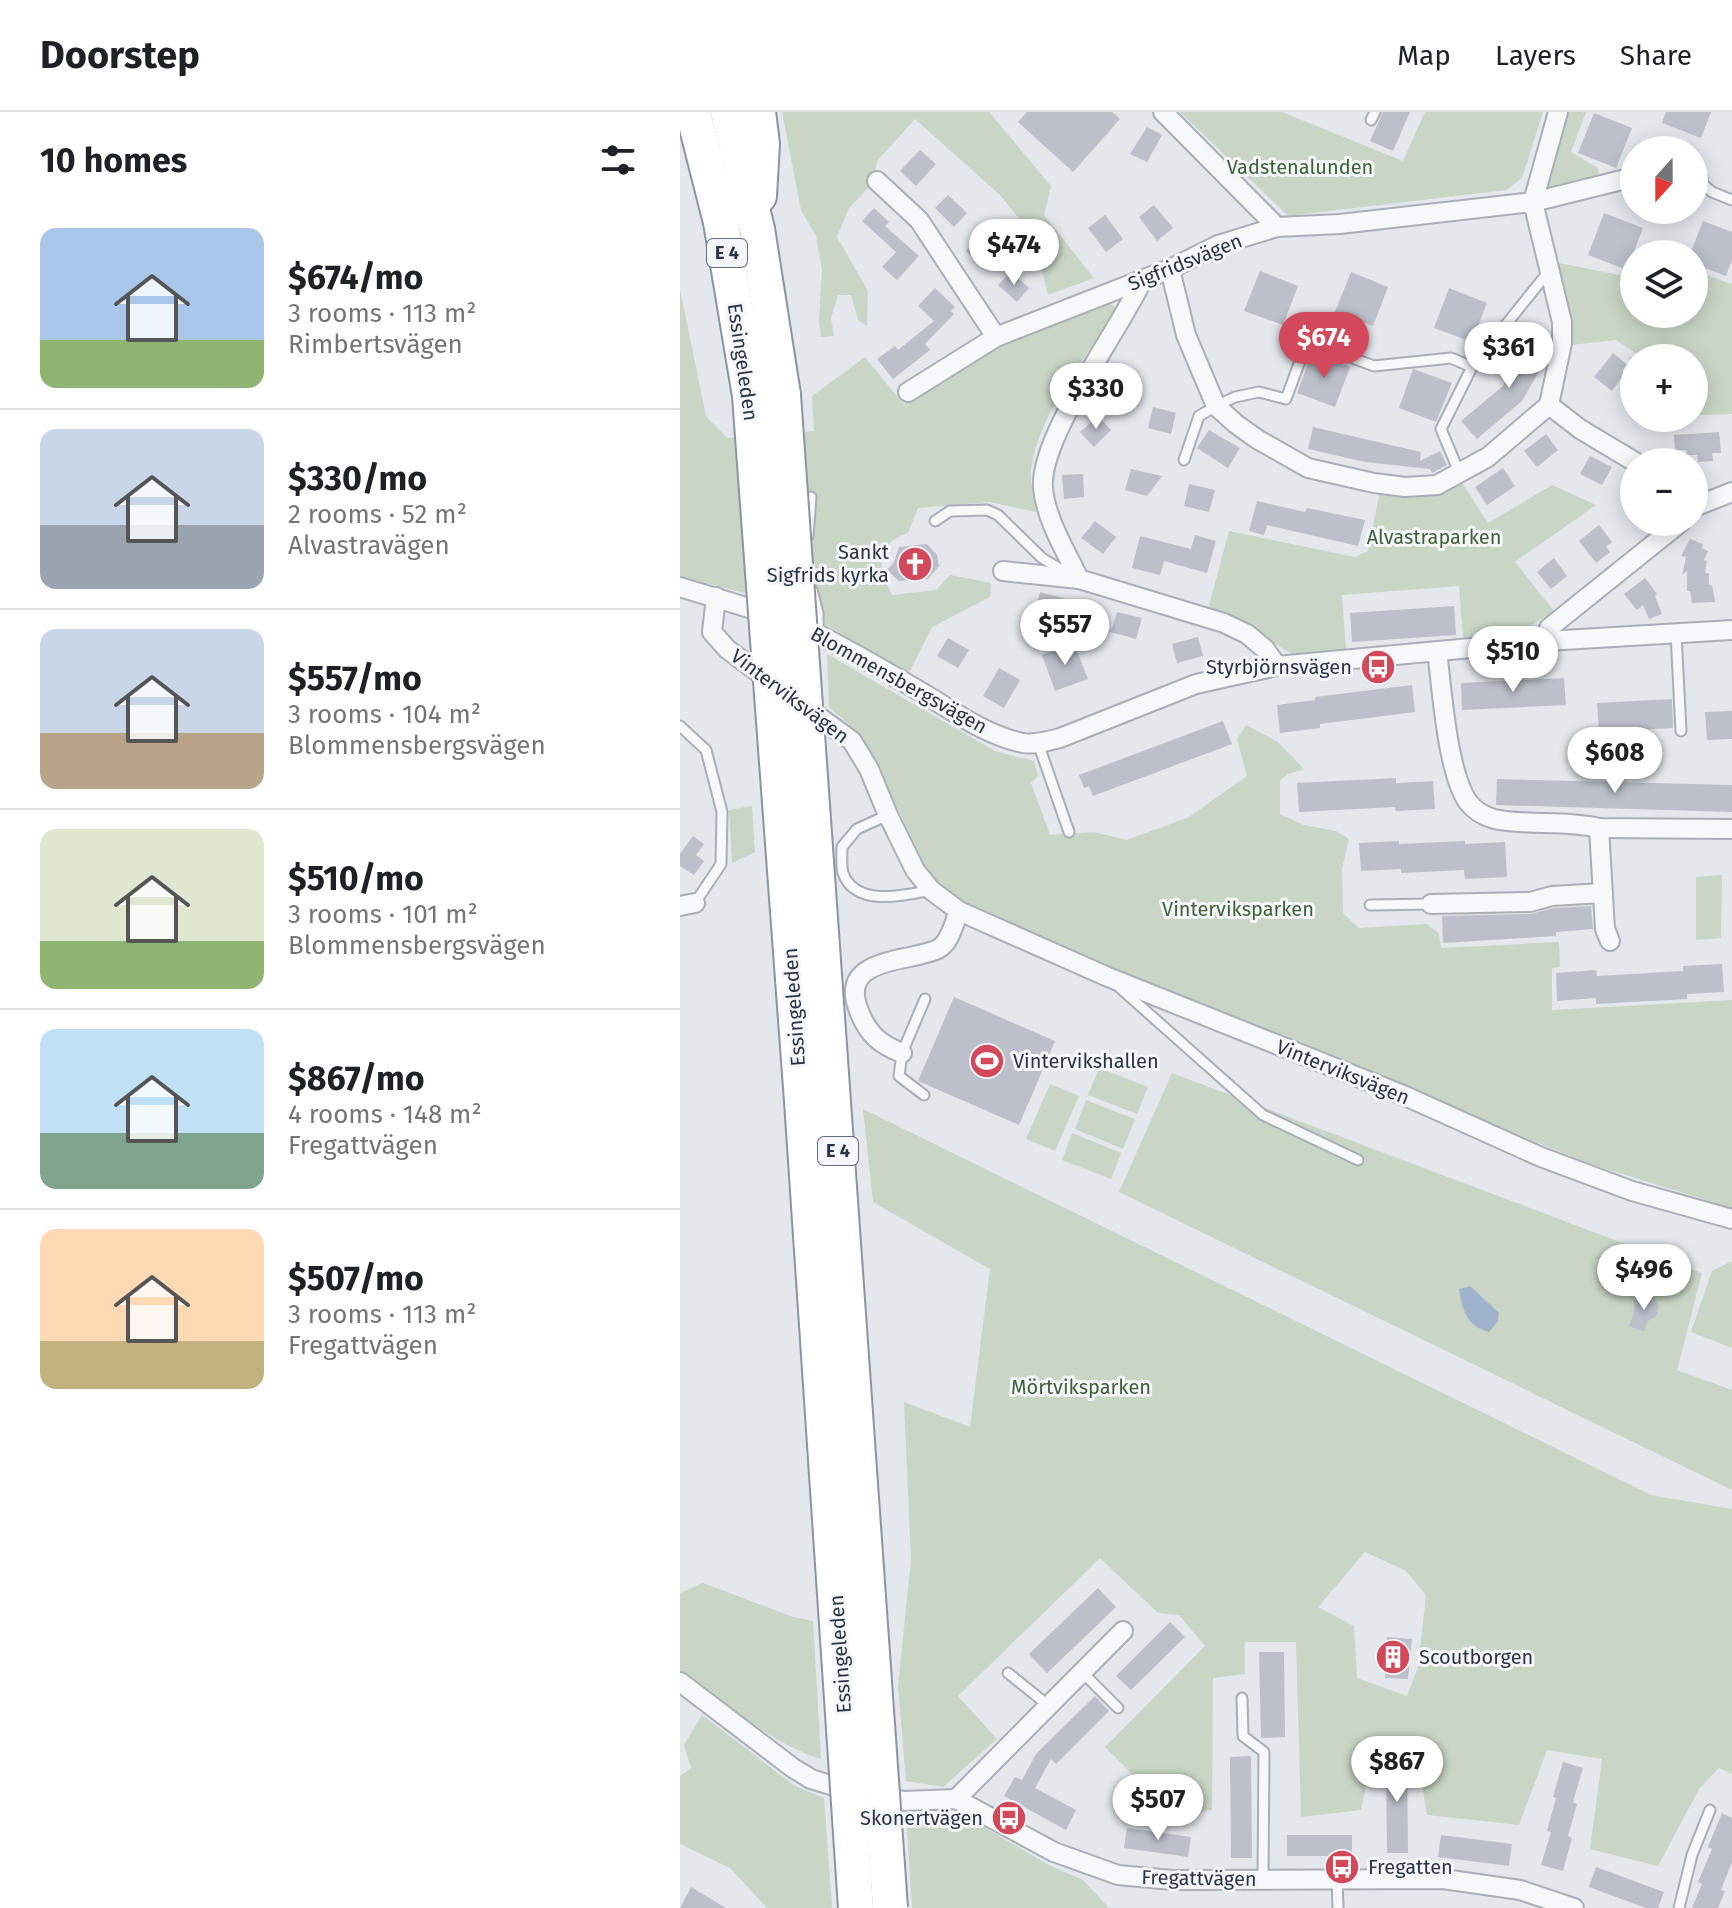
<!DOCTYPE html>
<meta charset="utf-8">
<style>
:root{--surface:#fff;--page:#f6f6f6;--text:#202124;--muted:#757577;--line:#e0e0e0;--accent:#d1495b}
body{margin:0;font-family:"Fira Sans",sans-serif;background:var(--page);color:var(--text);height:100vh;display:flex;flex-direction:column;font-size:30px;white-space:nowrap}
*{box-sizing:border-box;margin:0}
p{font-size:26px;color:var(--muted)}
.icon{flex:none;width:44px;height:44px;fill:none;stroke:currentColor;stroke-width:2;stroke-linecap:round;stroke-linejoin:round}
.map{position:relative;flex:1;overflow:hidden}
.side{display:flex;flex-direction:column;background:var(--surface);width:680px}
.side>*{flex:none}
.needle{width:52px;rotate:201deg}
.controls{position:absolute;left:940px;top:24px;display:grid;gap:16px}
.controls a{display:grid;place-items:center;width:88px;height:88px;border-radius:50%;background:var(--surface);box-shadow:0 4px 20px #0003;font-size:40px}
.price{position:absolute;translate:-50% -68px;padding:0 18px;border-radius:28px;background:#fff;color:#222;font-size:26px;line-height:52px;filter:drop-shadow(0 2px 4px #0008)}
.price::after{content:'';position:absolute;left:50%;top:48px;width:24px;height:18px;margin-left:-12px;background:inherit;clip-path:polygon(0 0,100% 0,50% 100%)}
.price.active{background:var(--accent);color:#fff}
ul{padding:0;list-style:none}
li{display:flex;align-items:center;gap:24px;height:200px;padding:0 40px}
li+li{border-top:2px solid var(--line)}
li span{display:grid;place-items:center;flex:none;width:224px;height:160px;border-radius:16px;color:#555}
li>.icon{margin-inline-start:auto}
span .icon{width:96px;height:96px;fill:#fffc;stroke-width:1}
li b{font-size:34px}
h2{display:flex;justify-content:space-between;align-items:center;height:96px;padding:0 40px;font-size:34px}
header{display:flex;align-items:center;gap:48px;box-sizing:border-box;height:112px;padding:0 40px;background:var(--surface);border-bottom:2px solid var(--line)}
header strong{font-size:38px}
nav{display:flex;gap:44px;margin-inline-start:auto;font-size:28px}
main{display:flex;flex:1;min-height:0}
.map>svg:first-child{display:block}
</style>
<header>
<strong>Doorstep</strong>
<nav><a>Map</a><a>Layers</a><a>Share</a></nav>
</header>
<main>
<section class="side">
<h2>10 homes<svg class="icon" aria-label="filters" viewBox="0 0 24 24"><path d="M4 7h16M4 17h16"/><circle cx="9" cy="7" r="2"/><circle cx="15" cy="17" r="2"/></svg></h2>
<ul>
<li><span style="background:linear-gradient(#a9c7e8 70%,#8fb573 0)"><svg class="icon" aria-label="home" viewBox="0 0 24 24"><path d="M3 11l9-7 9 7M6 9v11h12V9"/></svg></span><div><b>$674/mo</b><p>3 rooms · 113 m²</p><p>Rimbertsvägen</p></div></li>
<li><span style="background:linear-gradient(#c9d6e8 60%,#9aa5b1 0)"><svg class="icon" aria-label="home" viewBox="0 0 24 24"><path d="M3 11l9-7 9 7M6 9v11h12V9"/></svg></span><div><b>$330/mo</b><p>2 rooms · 52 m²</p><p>Alvastravägen</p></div></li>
<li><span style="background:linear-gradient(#c9d6e8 65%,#b9a48a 0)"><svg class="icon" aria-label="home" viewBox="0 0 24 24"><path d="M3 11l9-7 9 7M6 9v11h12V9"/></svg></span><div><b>$557/mo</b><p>3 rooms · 104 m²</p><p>Blommensbergsvägen</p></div></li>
<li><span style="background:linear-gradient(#dfe7d0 70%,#8fb573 0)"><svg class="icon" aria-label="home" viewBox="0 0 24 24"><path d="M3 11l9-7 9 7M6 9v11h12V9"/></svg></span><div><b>$510/mo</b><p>3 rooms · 101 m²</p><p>Blommensbergsvägen</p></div></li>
<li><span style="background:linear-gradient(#bfe0f5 65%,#7fa58c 0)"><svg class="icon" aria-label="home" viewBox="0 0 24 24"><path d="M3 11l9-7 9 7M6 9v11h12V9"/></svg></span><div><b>$867/mo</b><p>4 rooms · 148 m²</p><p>Fregattvägen</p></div></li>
<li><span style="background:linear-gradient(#ffd9b3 70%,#c2b280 0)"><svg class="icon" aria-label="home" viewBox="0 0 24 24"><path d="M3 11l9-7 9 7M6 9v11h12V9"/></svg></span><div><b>$507/mo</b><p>3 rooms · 113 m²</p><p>Fregattvägen</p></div></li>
</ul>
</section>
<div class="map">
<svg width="1052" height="1796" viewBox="0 0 1052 1796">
<rect width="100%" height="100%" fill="#e4e7ec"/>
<!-- green -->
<g fill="#c9d6c5" fill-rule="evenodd">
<polygon points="102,0 309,0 371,74 364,103 414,166 368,183 354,125 320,83 235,7 198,48 189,75 169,96 157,125 188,179 187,214 178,208 171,183 158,183 151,206 154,224 141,225 139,209 142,158 136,124 121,98"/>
<polygon points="500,0 602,0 723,49 745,0 863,0 842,66 826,78 608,104"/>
<polygon points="886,0 906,0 891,40 918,56 919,64 869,79 868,61"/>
<polygon points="874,150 954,166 954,202 1014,202 1014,159 1052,172 1052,302 1020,303 1014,274 1014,246 963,246 936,228 882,234"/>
<path d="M0 177 26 304 47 326 134 319 132 284 185 245 224 293 283 254 319 235 430 192 438 197C407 244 359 300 351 357 350 370 354 386 356 400L310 390 238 396 228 421C192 434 199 455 212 483L256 478 270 463 311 471 310 485 252 515 229 561 113 494 0 464Z"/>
<polygon points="781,369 808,411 872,373 916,393 835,450 874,499 837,522 783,527 779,474 662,483 666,538 612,542 547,503 528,497 549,419 675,445 688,439 700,379 759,382"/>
<polygon points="147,542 315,639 354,649 358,664 351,671 370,723 414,720 447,728 509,705 567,664 557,627 566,613 598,630 624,657 608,662 600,668 600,702 624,713 656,719 669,727 662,757 663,801 679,816 747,812 759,822 761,836 879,830 880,855 872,856 872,898 1052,888 1052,1096 910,1052 502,887 284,793 249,762 194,647 175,618 149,595"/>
<polygon points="72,694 75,740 52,751 49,698"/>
<polygon points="1042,763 1041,826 1016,828 1016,765"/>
<polygon points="419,956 468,975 457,1002 408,983"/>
<polygon points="492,961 1022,1161 997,1258 1052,1278 1052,1378 439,1080"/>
<polygon points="370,972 399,984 375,1039 346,1027"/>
<polygon points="406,988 455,1007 443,1037 395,1017"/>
<path d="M183 997 971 1383 1052 1397V1662L1039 1656 1019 1677 978 1754 910 1737 922 1647 867 1638 839 1713 747 1703 735 1629 697 1624 681 1698 621 1705 616 1530H565V1562L533 1566 532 1698 493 1703 425 1635 525 1534 499 1503 478 1501 420 1446 278 1584 317 1627 263 1675 226 1669 218 1574 231 1448 224 1290 290 1315 310 1157 193 1090ZM685 1440 726 1459 746 1483 738 1555 727 1584 677 1566 674 1514 638 1495Z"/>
<polygon points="392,1021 441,1041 431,1067 382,1048"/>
<polygon points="1052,1149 1052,1236 1011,1220 1032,1159"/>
<path d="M23 1471 113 1505 133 1509 141 1647C88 1630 45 1590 0 1558V1481Z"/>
<polygon points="22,1603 115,1674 144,1686 152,1796 87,1796 50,1756 0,1732 0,1664 11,1656 4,1633"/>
<polygon points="226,1700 263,1702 297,1711 369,1753 403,1768 429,1796 232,1796"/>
</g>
<!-- water -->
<path fill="#9fb4cc" d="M790 1174 819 1201 818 1209 809 1220C786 1214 783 1199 779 1177Z"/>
<!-- building -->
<g fill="#bbc0ca">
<polygon points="347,0 432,0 440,7 393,60 338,10"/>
<polygon points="703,0 730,0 713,39 690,29"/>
<polygon points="986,0 1031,0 1021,26 982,11"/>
<polygon points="914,1 952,16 936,56 898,41"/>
<polygon points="467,15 482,23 467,50 450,42"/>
<polygon points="240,38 256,52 236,74 220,59"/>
<polygon points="268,83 287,101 274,115 255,96"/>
<polygon points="474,93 493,116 477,129 459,105"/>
<polygon points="194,96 209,110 205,114 239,144 217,168 202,155 216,140 182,109"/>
<polygon points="924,101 963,116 947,158 908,143"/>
<polygon points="425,103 443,127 426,140 408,116"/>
<polygon points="1023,109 1052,120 1052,148 1046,164 1014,152 1014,142 1010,142"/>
<polygon points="298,126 312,139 300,152 286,139"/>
<polygon points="580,159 618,174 603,213 564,199"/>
<polygon points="331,160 349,176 337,190 318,173"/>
<polygon points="671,160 708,175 693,214 655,200"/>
<polygon points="255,176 275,195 271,199 274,202 245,232 250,238 213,267 197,247 215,234 218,238 254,209 238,194"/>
<polygon points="769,176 807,191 792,230 754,216"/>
<polygon points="851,225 869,235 866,247 842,289 797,327 781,309 823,274"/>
<polygon points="632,241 670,255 655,295 617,281"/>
<polygon points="933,241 948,253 942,259 945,261 932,279 914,265"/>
<polygon points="733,257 772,271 756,310 719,296"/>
<polygon points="473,295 496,301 491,322 468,316"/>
<polygon points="418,304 431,318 414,335 400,320"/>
<polygon points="633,315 741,340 740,349 760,339 767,353 752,361 750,357 685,350 628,337"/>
<polygon points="529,318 560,336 548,356 517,336"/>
<polygon points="1039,320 1041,341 1032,341 1033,349 1018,350 1017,343 1007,343 1006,338 995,338 994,323"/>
<polygon points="866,322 878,338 857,355 844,339"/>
<polygon points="910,344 932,355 922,373 900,362"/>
<polygon points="823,356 835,374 807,393 795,375"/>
<polygon points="451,357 482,364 467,384 445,378"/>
<polygon points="403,362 404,385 384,387 382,363"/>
<polygon points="509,372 535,378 529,400 504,394"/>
<polygon points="577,389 625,400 627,396 685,408 678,434 587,413 584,423 569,419"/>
<polygon points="415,409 436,425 423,442 401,426"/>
<polygon points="919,413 932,430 926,435 930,440 916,451 899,429"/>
<polygon points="515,423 536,429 527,461 484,449 480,463 452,456 460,424 511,437"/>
<polygon points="1010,427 1023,432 1022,436 1028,439 1024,448 1027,449 1025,461 1029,461 1029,473 1032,473 1035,490 1012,491 1010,479 1007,479 1007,459 1002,463 1006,445 1001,444"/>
<polygon points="247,432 257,443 259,454 248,467 219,469 207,458 214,450 219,435"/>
<polygon points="874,446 887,464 871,477 857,460"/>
<polygon points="965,466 977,482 975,484 982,502 969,507 963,493 957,498 944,482"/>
<polygon points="360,480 394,489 388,509 354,502"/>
<polygon points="774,494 776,523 672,530 670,501"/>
<polygon points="437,500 462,506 456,527 427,519 432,517"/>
<polygon points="518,525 523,544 497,551 492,532"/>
<polygon points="268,526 289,538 278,556 257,544"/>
<polygon points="394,531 408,567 375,579 362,543"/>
<polygon points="319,556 340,568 324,596 303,584"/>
<polygon points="884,566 886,593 782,598 781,571"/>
<polygon points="732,573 735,600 640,612 640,616 600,621 597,593 635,588 635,585"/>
<polygon points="992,587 993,616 919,620 917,591"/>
<polygon points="1052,599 1052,627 1027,628 1025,600"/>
<polygon points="543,609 552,632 413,684 409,674 404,676 399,663"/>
<polygon points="716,666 716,671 753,669 755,697 716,699 715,695 619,700 617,671"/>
<polygon points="817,667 1052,673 1052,700 816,693"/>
<polygon points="13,724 24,732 16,743 24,749 14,763 0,754 0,742"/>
<polygon points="719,729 719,732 785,729 785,732 825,730 827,765 785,767 784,758 721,761 721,757 681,759 679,731"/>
<polygon points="911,794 913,817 876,820 876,824 763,831 762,804 850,802 874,796"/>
<polygon points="1042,852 1044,880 1007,882 1007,887 916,892 916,886 877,889 876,861 916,858 917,864 1003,859 1003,854"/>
<polygon points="274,885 375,929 339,1013 238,969"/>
<polygon points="964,1182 973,1184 979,1195 976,1204 968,1209 964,1220 949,1214 954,1201 954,1189"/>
<polygon points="418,1476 436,1495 367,1561 349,1542"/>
<polygon points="490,1510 505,1525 451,1578 436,1564"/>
<polygon points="707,1525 732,1527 728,1567 705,1566"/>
<polygon points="579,1540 604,1540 605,1625 581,1626"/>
<polygon points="415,1584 429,1599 376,1652 371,1647 355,1676 396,1698 386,1718 324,1684 335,1665 342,1668 356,1642"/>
<polygon points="706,1643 727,1643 728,1741 707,1741"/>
<polygon points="571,1644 572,1746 551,1746 550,1645"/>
<polygon points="883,1650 903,1656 893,1690 897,1692 888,1724 892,1726 883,1759 861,1753 871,1720 867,1719 876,1686 873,1685"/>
<polygon points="1042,1701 1052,1706 1052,1750 1041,1778 1045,1779 1038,1796 1012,1796 1022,1772 1018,1770 1032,1737 1028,1735"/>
<polygon points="447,1716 511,1725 508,1745 444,1736"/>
<rect x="607" y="1723" width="65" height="21"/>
<polygon points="761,1723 832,1732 829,1754 758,1745"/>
<polygon points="916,1755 984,1780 978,1796 966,1796 909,1775"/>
<polygon points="11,1775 46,1796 0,1796"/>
</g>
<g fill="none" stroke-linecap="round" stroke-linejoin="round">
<!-- service casing -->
<g stroke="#a9aeb7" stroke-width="13">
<g id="service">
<polyline points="691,8 695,0"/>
<polyline points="1018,68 1032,80 1052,88"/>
<polyline points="504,348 519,304 536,294 555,285 579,280 606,287 630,222 675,247 694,254 771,246 792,255"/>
<polyline points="779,360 761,317 792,255 869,159"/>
<polyline points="255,409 270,399 307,398 318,403 362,446 389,462"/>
<polyline points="128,424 131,385"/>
<polyline points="132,478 138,501 138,522"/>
<polyline points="996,521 1001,619"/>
<polyline points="0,614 26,638 42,700 41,752 15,791"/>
<polyline points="358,631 389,720"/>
<path d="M208 703 177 717 162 735C162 744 161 754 163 761 175 795 223 784 251 778"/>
<polyline points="690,793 751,792"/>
<polyline points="440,876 583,1003 678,1048"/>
<polyline points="244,983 219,964 222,941 245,887"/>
<polyline points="402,1560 438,1596"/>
<polyline points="328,1561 369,1594"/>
<polyline points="562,1586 563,1624 584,1640 583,1767"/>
<polyline points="657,1766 658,1796"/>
<polyline points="999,1796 1012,1743 1030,1698"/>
</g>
</g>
<!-- minor casing -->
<g stroke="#a9aeb7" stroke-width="22">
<g id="minor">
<polyline points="483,0 597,115"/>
<polyline points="878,0 853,90 954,65"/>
<polyline points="1014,67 1018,68"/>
<polyline points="197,69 239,108 316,225"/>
<path d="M463 167C439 219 359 325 363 376 366 408 386 439 399 467L544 511 567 522 585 537 597 554"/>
<polyline points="228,280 316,225 490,157 538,133 597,115 660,112 853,90 882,210 882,231 869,293 808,345 757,373 725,375 694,371 628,356 577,327 556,312 536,294 506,223 490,157"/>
<polyline points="869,293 900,317 955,350"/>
<polyline points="1014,395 1052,380"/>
<polyline points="323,459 399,467"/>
<polyline points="0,475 89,502"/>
<polyline points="36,485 32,520 47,537 90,569"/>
<path d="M117 512C162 533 205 559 248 584 277 602 308 624 343 631 355 633 368 629 380 626L516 572 597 554 866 529 1052 518"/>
<polyline points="866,529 869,516 1001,410"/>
<path d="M757 539C762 577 767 660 788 690 794 698 804 704 814 707 848 714 885 708 919 716L1052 717"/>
<polyline points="124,594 172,629 189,657 208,703 235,758 251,778 279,799 428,865 723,983 861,1045 952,1079 1052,1107"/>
<polyline points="919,716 925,817 930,829"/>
<polyline points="751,792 850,790 872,784 923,781"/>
<polyline points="0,794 15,791"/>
<path d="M222 941C199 932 188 922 179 899 157 844 229 851 258 837 270 831 274 811 279 799"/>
<polyline points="0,1570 113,1656 131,1667 186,1684 224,1689 276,1687 374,1740 438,1763 492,1768 763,1767 840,1778 894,1796"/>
<polyline points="276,1687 443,1519"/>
</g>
</g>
<!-- motorway casing -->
<g stroke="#8b94a3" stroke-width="38">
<g id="motorway">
<polyline points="13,0 41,110 70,284"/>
<polyline points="48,0 77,117 103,283"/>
<polyline points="78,0 82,32 79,84"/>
</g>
</g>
<!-- service -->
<use href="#service" stroke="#f7f8fa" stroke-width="9"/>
<!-- minor -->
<use href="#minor" stroke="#f7f8fa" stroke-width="18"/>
<!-- motorway -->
<use href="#motorway" stroke="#fff" stroke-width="34"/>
<!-- motorway-bridge casing -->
<g stroke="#8b94a3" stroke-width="38" stroke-linecap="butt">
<g id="motorway-bridge">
<polyline points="103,283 210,1796"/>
<polyline points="70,284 122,989 176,1796"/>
</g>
</g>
<!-- motorway-bridge -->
<use href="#motorway-bridge" stroke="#fff" stroke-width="34"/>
</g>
<!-- icons -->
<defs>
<g id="church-disc" transform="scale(1.8)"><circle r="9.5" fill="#d1495b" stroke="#f4f6f9"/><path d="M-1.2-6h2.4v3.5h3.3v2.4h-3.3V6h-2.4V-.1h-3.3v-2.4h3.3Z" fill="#fff"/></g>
<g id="bus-disc" transform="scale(1.8)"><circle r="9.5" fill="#d1495b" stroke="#f4f6f9"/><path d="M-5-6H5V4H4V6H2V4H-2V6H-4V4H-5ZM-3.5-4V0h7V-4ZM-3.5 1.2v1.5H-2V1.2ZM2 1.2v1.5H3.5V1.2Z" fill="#fff"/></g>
<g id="stadium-disc" transform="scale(1.8)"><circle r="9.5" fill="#d1495b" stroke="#f4f6f9"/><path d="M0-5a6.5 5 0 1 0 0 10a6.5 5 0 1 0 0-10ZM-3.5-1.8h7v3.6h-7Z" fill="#fff"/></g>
<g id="building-disc" transform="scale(1.8)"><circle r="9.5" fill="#d1495b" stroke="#f4f6f9"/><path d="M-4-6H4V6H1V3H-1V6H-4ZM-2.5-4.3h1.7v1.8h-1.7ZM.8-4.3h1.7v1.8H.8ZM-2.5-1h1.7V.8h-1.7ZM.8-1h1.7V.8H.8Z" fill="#fff"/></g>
</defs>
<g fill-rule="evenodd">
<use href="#church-disc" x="235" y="452"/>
<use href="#bus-disc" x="698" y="555"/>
<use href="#stadium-disc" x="307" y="949"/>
<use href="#building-disc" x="713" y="1545"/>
<use href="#bus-disc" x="329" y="1706"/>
<use href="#bus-disc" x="662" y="1755"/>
</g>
<g text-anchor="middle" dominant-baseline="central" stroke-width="6" stroke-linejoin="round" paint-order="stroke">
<!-- shield labels -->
<g fill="#f4f6f9" stroke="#676e7b" stroke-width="2">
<rect x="27" y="127" width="40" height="28" rx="6"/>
<rect x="138" y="1025" width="40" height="28" rx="6"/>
</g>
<g font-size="18" font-weight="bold" fill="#2b3445">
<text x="47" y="141">E 4</text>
<text x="158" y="1039">E 4</text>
</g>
<!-- park labels -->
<g font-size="20" fill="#3f6138" stroke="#f4f6f9">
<text x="620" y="55">Vadstenalunden</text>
<text x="754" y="425">Alvastraparken</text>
<text x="558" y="797">Vinterviksparken</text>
<text x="401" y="1275">Mörtviksparken</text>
</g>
<!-- street labels -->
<g font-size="20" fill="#2b3445" stroke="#f4f6f9">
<text transform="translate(505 150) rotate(-22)">Sigfridsvägen</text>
<text transform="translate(63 250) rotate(82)">Essingeleden</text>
<text transform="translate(219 568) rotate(29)">Blommensbergsvägen</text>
<text transform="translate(110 584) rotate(37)">Vinterviksvägen</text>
<text transform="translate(114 895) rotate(-94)">Essingeleden</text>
<text transform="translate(663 960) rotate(22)">Vinterviksvägen</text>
<text transform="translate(160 1542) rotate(-94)">Essingeleden</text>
<text transform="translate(519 1766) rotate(1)">Fregattvägen</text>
</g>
<!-- poi labels -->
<g font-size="20" fill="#2b3445" stroke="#f4f6f9" text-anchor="end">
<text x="209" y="440">Sankt<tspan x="209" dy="23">Sigfrids kyrka</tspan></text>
<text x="672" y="555">Styrbjörnsvägen</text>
<text x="333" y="949" text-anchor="start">Vintervikshallen</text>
<text x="739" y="1545" text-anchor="start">Scoutborgen</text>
<text x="303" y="1706">Skonertvägen</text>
<text x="688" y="1755" text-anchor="start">Fregatten</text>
</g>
</g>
</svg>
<div class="controls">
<a><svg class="needle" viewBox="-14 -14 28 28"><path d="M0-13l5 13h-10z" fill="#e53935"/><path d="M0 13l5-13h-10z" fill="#757577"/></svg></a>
<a><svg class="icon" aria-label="layers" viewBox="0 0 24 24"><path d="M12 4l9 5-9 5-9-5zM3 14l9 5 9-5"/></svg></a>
<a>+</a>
<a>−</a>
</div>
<b class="price" style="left:334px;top:175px">$474</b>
<b class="price active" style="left:644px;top:268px">$674</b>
<b class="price" style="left:829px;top:278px">$361</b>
<b class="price" style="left:416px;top:319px">$330</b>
<b class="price" style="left:385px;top:555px">$557</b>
<b class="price" style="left:833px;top:582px">$510</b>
<b class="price" style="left:935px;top:683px">$608</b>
<b class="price" style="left:964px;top:1200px">$496</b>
<b class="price" style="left:717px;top:1692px">$867</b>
<b class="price" style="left:478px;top:1730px">$507</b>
</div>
</main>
